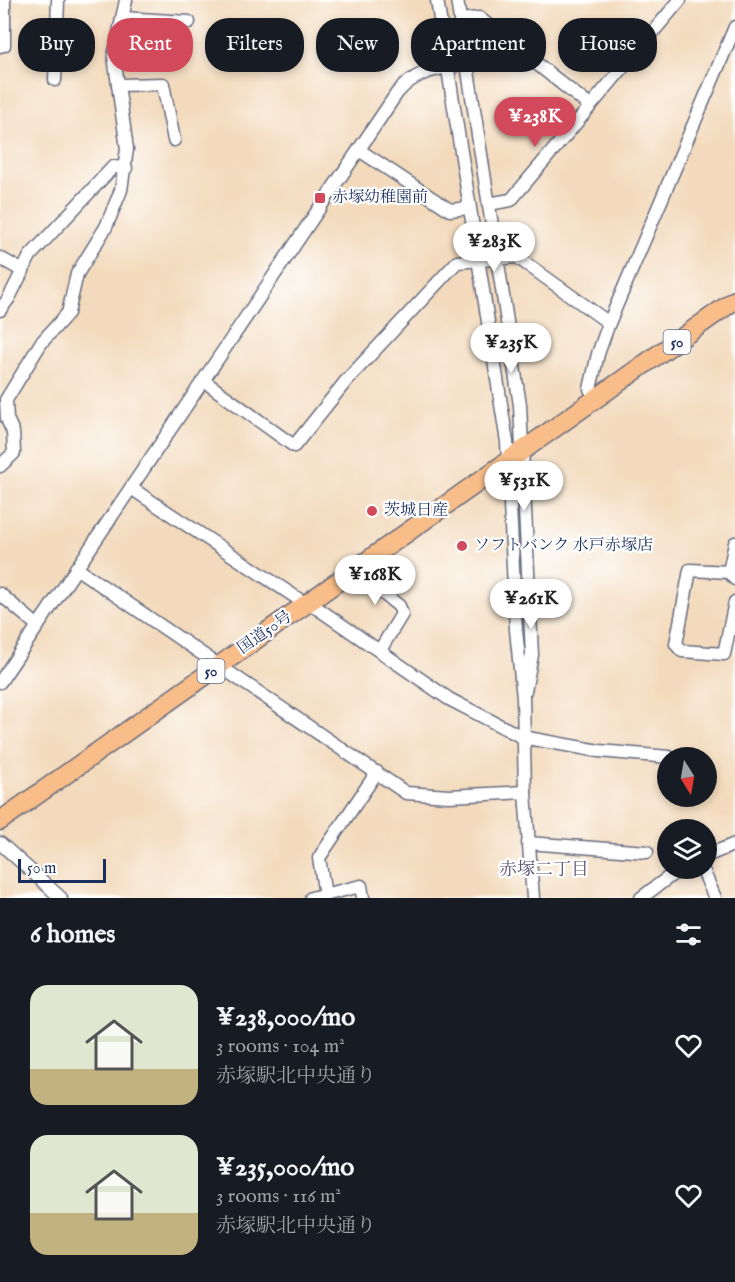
<!DOCTYPE html>
<meta charset="utf-8">
<style>
:root{--surface:#171b24;--page:#20242c;--text:#f1f3f6;--muted:#9ea1a6;--accent:#d1495b}
body{margin:0;font-family:"IM FELL English","Noto Serif JP",serif;background:var(--page);color:var(--text);height:100vh;display:flex;flex-direction:column;font-size:22px;white-space:nowrap}
*{box-sizing:border-box;margin:0}
p{font-size:20px;color:var(--muted)}
.icon{flex:none;width:33px;height:33px;fill:none;stroke:currentColor;stroke-width:2;stroke-linecap:round;stroke-linejoin:round}
.map{position:relative;height:898px;overflow:hidden}
.side{display:flex;flex-direction:column;background:var(--surface);flex:1}
.side>*{flex:none}
.banner{position:absolute;left:18px;top:18px;width:699px;height:54px;display:flex;gap:12px}
.needle{width:39px;rotate:169deg}
.tools{position:absolute;left:657px;top:747px;display:grid;gap:12px}
.tools a{display:grid;place-items:center;width:60px;height:60px;border-radius:50%;background:var(--surface);box-shadow:0 3px 9px #0003;font-size:30px}
.scale{position:absolute;left:18px;bottom:15px;width:88px;box-sizing:border-box;padding-left:6px;border:3px solid #1b2f5e;border-top:0;font-size:16px;line-height:21px;white-space:nowrap;color:#1b2f5e;-webkit-text-stroke:4px #fff;paint-order:stroke}
.price{position:absolute;translate:-50% -51px;padding:0 14px;border-radius:21px;background:#fff;color:#222;font-size:20px;line-height:39px;filter:drop-shadow(0 2px 3px #0008)}
.price::after{content:'';position:absolute;left:50%;top:36px;width:18px;height:14px;margin-left:-9px;background:inherit;clip-path:polygon(0 0,100% 0,50% 100%)}
.price.selected{background:var(--accent);color:#fff}
ul{padding:0;list-style:none}
li{display:flex;align-items:center;gap:18px;height:150px;padding:0 30px}
li span{display:grid;place-items:center;flex:none;width:168px;height:120px;border-radius:18px;color:#555}
li>.icon{margin-inline-start:auto}
span .icon{width:72px;height:72px;fill:#fffc;stroke-width:1}
li b{font-size:26px}
h2{display:flex;justify-content:space-between;align-items:center;height:72px;padding:0 30px;font-size:26px}
.chip{padding:0 21px;border-radius:24px;background:var(--surface);box-shadow:0 3px 9px #0003;font-size:21px;line-height:54px}
.chip.selected{background:var(--accent);color:#fff}
.map>svg:first-child{display:block}
</style>
<div class="map">
<svg width="735" height="898" viewBox="0 0 735 898">
<rect width="100%" height="100%" fill="#fff"/>
<filter id="ink" filterUnits="userSpaceOnUse"><feTurbulence type="fractalNoise" baseFrequency=".0167" numOctaves="2"/><feDisplacementMap in="SourceGraphic" scale="12" xChannelSelector="R" yChannelSelector="G"/><feConvolveMatrix kernelMatrix="1 2 1 2 8 2 1 2 1" color-interpolation-filters="sRGB"/></filter>
<filter id="wash" filterUnits="userSpaceOnUse"><feTurbulence type="fractalNoise" baseFrequency=".008" numOctaves="4" result="noise"/><feDisplacementMap in="SourceGraphic" scale="24" xChannelSelector="R" yChannelSelector="G"/><feGaussianBlur stdDeviation="1.35" result="paint"/><feColorMatrix in="noise" values="0 0 0 0 0 0 0 0 0 0 0 0 0 0 0 0 0 1.4 0 .05"/><feComposite in="paint" operator="in"/></filter>
<g filter="url(#wash)">
<rect width="100%" height="100%" fill="#f3dabc"/>
</g>
<g filter="url(#ink)">
<g fill="none" stroke-linecap="round" stroke-linejoin="round">
<!-- minor casing -->
<g stroke="#676b7f" stroke-width="15">
<g id="minor">
<polyline points="437,0 507,442 516,630 523,698 525,792 533,898"/>
<polyline points="457,0 520,405 532,655 525,691"/>
<polyline points="122,18 189,22"/>
<polyline points="460,20 479,18 590,106"/>
<polyline points="0,46 4,45 4,0"/>
<polyline points="55,80 58,0"/>
<polyline points="118,85 163,84 174,140"/>
<polyline points="359,150 450,210 469,208"/>
<polyline points="488,204 511,200 680,0"/>
<polyline points="0,258 23,271"/>
<polyline points="0,310 9,298 30,256 113,167 126,168"/>
<polyline points="204,381 294,446 346,381 457,262 517,257 609,323"/>
<polyline points="597,399 590,389 598,354 609,323 735,27"/>
<polyline points="0,466 14,453 13,432 7,419 6,400 41,343 68,313 77,274 106,227 121,190 127,149 114,56 126,0"/>
<polyline points="131,488 306,604 317,608 449,699 522,737 599,751 669,757"/>
<polyline points="363,563 375,587 399,606 402,614 380,650"/>
<polyline points="76,568 406,793 449,796 525,792"/>
<polyline points="729,572 735,543"/>
<polyline points="735,579 729,572 690,570 676,644 682,651 724,654 735,602"/>
<polyline points="0,594 38,626"/>
<path d="M0 682 397 93C416 70 439 69 466 63"/>
<polyline points="0,843 61,898"/>
<polyline points="528,843 647,852"/>
<polyline points="706,856 735,844"/>
<polyline points="702,868 715,898"/>
<polyline points="325,895 319,858 377,772"/>
<polyline points="311,898 361,886 363,898"/>
<polyline points="641,898 681,868"/>
</g>
</g>
<!-- highway casing -->
<g stroke="#676b7f" stroke-width="21">
<polyline id="highway" points="0,821 735,300"/>
</g>
<!-- minor -->
<use href="#minor" stroke="#fff" stroke-width="12"/>
<!-- highway -->
<use href="#highway" stroke="#f8bd89" stroke-width="18"/>
</g>
</g>
<!-- markers -->
<g fill="#d1495b" stroke="#fff" stroke-width="2">
<rect x="314" y="192" width="12" height="12" rx="3"/>
<circle cx="372" cy="511" r="6"/>
<circle cx="462" cy="546" r="6"/>
</g>
<g text-anchor="middle" dominant-baseline="central" stroke-width="4.5" stroke-linejoin="round" paint-order="stroke">
<!-- shield labels -->
<g fill="#fff" stroke="#5f6d8e" stroke-width="1.5">
<rect x="663.5" y="330" width="27" height="24" rx="4.5"/>
<rect x="197.5" y="659" width="27" height="24" rx="4.5"/>
</g>
<g font-size="15" font-weight="bold" fill="#1b2f5e">
<text x="677" y="342">50</text>
<text x="211" y="671">50</text>
</g>
<!-- poi labels -->
<g font-size="16" fill="#1b2f5e" stroke="#fff" text-anchor="start">
<text x="332" y="198">赤塚幼稚園前</text>
<text x="384" y="511">茨城日産</text>
<text x="474" y="546">ソフトバンク 水戸赤塚店</text>
</g>
<!-- street labels -->
<g font-size="16" fill="#1b2f5e" stroke="#fff">
<text transform="translate(265 633) rotate(-35)">国道50号</text>
</g>
<!-- neighbourhood labels -->
<g font-size="18" fill="#5b5472" stroke="#fff">
<text x="544" y="870">赤塚二丁目</text>
</g>
</g>
</svg>
<div class="tools">
<a><svg class="needle" viewBox="-14 -14 28 28"><path d="M0-13l5 13h-10z" fill="#e53935"/><path d="M0 13l5-13h-10z" fill="#9ea1a6"/></svg></a>
<a><svg class="icon" aria-label="layers" viewBox="0 0 24 24"><path d="M12 4l9 5-9 5-9-5zM3 14l9 5 9-5"/></svg></a>
</div>
<div class="scale">50 m</div>
<b class="price selected" style="left:535px;top:148px">¥238K</b>
<b class="price" style="left:494px;top:273px">¥283K</b>
<b class="price" style="left:511px;top:374px">¥235K</b>
<b class="price" style="left:524px;top:512px">¥531K</b>
<b class="price" style="left:375px;top:606px">¥168K</b>
<b class="price" style="left:531px;top:630px">¥261K</b>
<div class="banner">
<a class="chip">Buy</a>
<a class="chip selected">Rent</a>
<a class="chip">Filters</a>
<a class="chip">New</a>
<a class="chip">Apartment</a>
<a class="chip">House</a>
</div>
</div>
<section class="side">
<h2>6 homes<svg class="icon" aria-label="filters" viewBox="0 0 24 24"><path d="M4 7h16M4 17h16"/><circle cx="9" cy="7" r="2"/><circle cx="15" cy="17" r="2"/></svg></h2>
<ul>
<li><span style="background:linear-gradient(#dfe7d0 70%,#c2b280 0)"><svg class="icon" aria-label="home" viewBox="0 0 24 24"><path d="M3 11l9-7 9 7M6 9v11h12V9"/></svg></span><div><b>¥238,000/mo</b><p>3 rooms · 104 m²</p><p>赤塚駅北中央通り</p></div><svg class="icon" aria-label="heart" viewBox="0 0 24 24"><path d="M12 20l-8-8c-3-5 5-10 8-4 3-6 11-1 8 4z"/></svg></li>
<li><span style="background:linear-gradient(#dfe7d0 65%,#c2b280 0)"><svg class="icon" aria-label="home" viewBox="0 0 24 24"><path d="M3 11l9-7 9 7M6 9v11h12V9"/></svg></span><div><b>¥235,000/mo</b><p>3 rooms · 116 m²</p><p>赤塚駅北中央通り</p></div><svg class="icon" aria-label="heart" viewBox="0 0 24 24"><path d="M12 20l-8-8c-3-5 5-10 8-4 3-6 11-1 8 4z"/></svg></li>
</ul>
</section>
